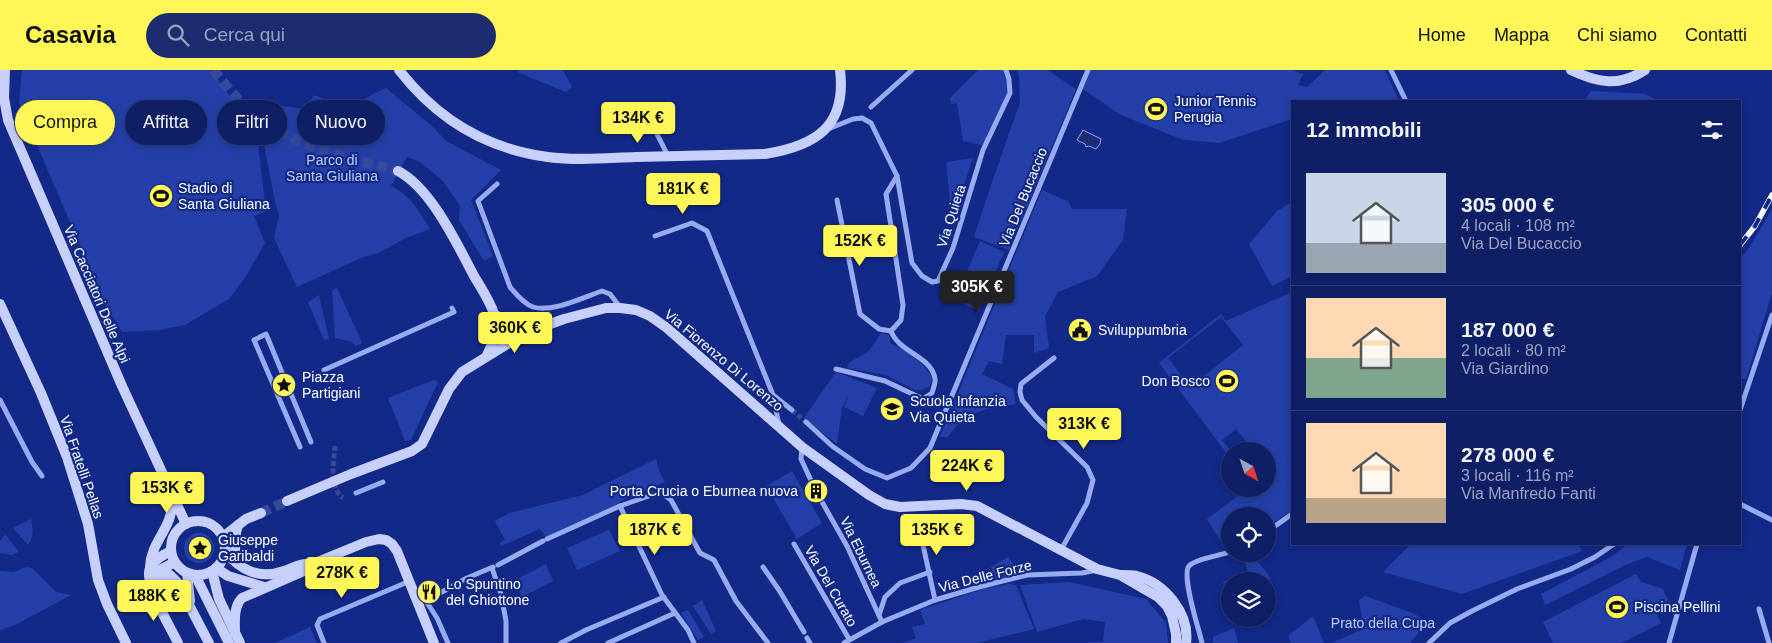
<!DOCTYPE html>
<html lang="it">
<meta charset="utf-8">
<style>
:root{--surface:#0e1f66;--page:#1c2c6f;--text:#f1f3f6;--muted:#9ba2bf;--line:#2e3d7a;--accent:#fff757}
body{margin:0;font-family:Helvetica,sans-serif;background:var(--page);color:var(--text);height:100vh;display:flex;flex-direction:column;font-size:19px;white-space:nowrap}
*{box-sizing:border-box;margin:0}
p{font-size:16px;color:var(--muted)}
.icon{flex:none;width:28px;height:28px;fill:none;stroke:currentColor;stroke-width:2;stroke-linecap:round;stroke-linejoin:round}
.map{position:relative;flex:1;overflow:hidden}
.side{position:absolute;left:1291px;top:30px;width:450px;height:445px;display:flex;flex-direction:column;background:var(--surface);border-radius:0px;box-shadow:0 2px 8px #0003,0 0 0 1px var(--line)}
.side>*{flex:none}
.banner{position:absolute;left:15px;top:30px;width:475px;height:45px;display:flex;gap:10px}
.needle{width:32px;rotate:140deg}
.fabs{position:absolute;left:1221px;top:372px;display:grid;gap:10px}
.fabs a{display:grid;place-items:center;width:55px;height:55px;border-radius:50%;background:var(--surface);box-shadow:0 2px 8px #0003,0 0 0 1px var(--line);font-size:25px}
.price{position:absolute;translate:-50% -42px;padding:0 11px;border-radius:5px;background:var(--accent);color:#111;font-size:16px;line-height:32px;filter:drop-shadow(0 1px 2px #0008)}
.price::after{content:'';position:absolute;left:50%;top:30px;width:15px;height:11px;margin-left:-8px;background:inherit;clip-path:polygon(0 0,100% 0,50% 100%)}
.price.on{background:#222;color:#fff}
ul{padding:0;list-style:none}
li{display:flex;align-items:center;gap:15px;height:125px;padding:0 15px}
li+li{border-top:1px solid var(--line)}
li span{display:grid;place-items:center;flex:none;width:140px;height:100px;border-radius:0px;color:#555}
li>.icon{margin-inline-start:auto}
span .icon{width:60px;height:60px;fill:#fffc;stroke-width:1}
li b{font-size:21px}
h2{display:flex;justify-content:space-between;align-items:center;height:60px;padding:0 15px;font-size:21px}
.chip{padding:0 18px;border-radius:22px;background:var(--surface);box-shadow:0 2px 8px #0003,0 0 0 1px var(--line);font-size:18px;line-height:45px}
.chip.on{background:var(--accent);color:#111}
header{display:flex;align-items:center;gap:30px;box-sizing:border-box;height:70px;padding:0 25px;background:var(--accent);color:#111}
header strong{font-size:24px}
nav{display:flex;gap:28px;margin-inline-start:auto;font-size:18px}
.search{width:350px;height:45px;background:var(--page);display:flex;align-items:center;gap:12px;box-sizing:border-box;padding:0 18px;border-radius:28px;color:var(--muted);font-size:19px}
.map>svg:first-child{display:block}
</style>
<header>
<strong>Casavia</strong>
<div class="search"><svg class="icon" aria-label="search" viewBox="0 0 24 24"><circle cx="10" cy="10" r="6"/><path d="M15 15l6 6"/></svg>Cerca qui</div>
<nav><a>Home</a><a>Mappa</a><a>Chi siamo</a><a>Contatti</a></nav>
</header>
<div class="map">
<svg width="1772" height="573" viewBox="0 0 1772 573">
<rect width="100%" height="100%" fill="#122988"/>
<!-- green -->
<g fill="#2440a8" fill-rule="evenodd">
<polygon points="22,0 210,0 240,39 258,75 266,141 254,146 265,173 245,208 229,229 185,255 160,260 122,262 99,224 85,187 19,33"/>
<polygon points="520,0 563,0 572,17 566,22 517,2"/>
<polygon points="978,0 1006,0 1010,23 986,76 963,71 957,33 951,34 950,28"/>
<polygon points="1017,0 1047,0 1076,19 1009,180 974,167 989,121 1020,32 1019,6"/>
<polygon points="1091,0 1292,0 1303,4 1298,15 1307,17 1325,0 1385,0 1399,31 1292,31 1292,50 1292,49 1219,73 1183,70 1119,44 1083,19"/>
<path d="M386 18 433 57 446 71 501 100 471 130 493 186 484 191 459 150 460 136 443 111 420 92 407 87 391 116C409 124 420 142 430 159L406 168 378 183 361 188 297 217 274 168 279 145 275 132 264 74 279 48 265 38 268 34 305 39 314 25 347 37Z"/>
<polygon points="1591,21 1645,24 1659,31 1584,31"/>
<polygon points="973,88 952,151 946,92"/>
<polygon points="1042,120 1069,132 1072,139 1127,139 1123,170 1097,206 1058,222 1045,246 1049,278 1034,283 1034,265 1006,265 1002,294 989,291 982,304 1013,319 1016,334 987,339 962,348 948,367 940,367"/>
<polygon points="1292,132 1292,206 1272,216 1249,174 1277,141"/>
<polygon points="1772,139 1772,223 1746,309 1740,309 1740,189 1749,178"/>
<polygon points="980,171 1004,182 979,241 955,230"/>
<polygon points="337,218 362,273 356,276 352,272 335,268 332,220"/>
<path d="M1292 222V440L1268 457V446H1230V461L1224 464 1225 467 1220 470 1207 449 1246 420V419H1268V381H1254L1236 359 1222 370 1231 381 1230 388 1159 293 1221 244 1226 251ZM1221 247 1243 275 1190 317 1168 288Z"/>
<polygon points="319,225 329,269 324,270 308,232"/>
<path d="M881 263 889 265 891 274C908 280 924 293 933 309L929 317 917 321 886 305 847 298 849 293 869 281Z"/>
<polygon points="836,302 877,318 863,346 844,337 849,326 842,337 837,374 804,348"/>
<polygon points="433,310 438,312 411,370 405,371 388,328"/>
<polygon points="656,389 659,401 665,412 621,431 616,436 546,467 540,459 501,476 500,473 505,470 495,451 509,443 583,425"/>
<polygon points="792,401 822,453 797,469 766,416"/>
<path d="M31 449C33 459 34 466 28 475L13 458Z"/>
<polygon points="609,460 620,481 577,500 567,478"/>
<circle cx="199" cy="478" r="15"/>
<polygon points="5,464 19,482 12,485 0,483 0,471"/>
<polygon points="1411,474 1578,474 1582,481 1462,524 1383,502"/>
<polygon points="1628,474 1687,474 1680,500 1647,487 1625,495 1545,535 1541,524 1611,487"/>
<polygon points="1253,486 1271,508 1265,511 1230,511 1230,530 1223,512 1248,501 1244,490"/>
<polygon points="1008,487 1019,501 1016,503 1016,506 996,509 991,497"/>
<polygon points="546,494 553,511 522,527 515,510"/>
<polygon points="26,497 32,498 56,522 71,525 15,555 0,560 0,501 14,502"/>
<polygon points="1636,504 1641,512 1663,519 1668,530 1657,544 1661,553 1621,573 1553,573 1543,552"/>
<polygon points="1069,512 1146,529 1166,553 1168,573 1088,573 1088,572 1103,572 1105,552 1083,549 1037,562 1020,515"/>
<polygon points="1009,514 1016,515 1034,559 977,573 902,573 916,568 912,557 925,554 920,540 983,519"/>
<polygon points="1365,526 1410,542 1424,549 1425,555 1410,573 1331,573 1364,559 1359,530"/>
<polygon points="702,530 716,561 711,564 693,536"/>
<polygon points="688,540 704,567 698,570 681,543"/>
<polygon points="1313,546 1324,573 1291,573 1288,566"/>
<polygon points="310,557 317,573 275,573"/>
<polygon points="1234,558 1238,573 1213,573 1213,567"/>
</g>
<!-- water -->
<polygon fill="#1d2e77" stroke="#89a1f4" points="1083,60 1101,69 1100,74 1096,79 1089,76 1086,77 1085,74 1077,70"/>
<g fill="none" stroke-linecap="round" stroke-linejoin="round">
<!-- street-tunnel -->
<g stroke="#36499a" stroke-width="5" stroke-dasharray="5 2.5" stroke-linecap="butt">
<polyline points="792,340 806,352"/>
<path d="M335 376C334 393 328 416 343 428"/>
<polyline points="429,530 442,522"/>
</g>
<!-- secondary-tunnel -->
<g stroke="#36499a" stroke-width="10" stroke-dasharray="10 5" stroke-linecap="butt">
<path d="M213 0C228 17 243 37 261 50 300 79 352 88 398 101"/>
<polyline points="261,443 287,431"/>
</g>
<!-- street -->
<g stroke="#98aaf0" stroke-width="5">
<polyline points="1391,0 1406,31"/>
<polyline points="871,37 912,0"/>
<polyline points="828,59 853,49 862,48 871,53 897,106 912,193 922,206 932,212 938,211 953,178 983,80 1010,23 1009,9 1006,0"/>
<polyline points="657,64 668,86"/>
<path d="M497 114 478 131 510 217C516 224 524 234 533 237 552 243 584 227 602 221L610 224 620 237"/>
<polyline points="837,130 860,244 879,259 891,261"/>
<polyline points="655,166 692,153 707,161 773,325 779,355"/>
<polyline points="891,261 901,250 903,235 886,124 897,106"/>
<polyline points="1054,288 1021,314 1020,322 1022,330 1036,347 1087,397 1093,410 1087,433 1061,480"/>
<path d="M836 299 885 311 923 329 932 323C933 319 936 312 935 308 930 285 899 283 891 261"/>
<polyline points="324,300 454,242 452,238"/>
<polyline points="773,325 792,340"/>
<polyline points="0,330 32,392 42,406"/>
<polyline points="1740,340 1772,245"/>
<polyline points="806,352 832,376 865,399 887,408 911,398 930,378 1088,0"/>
<polyline points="300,377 254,270 266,264 311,372"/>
<polyline points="802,377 801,389 815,419"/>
<polyline points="356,423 383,412"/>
<polyline points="817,423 847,476 882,552"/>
<polyline points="1740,434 1772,450"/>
<polyline points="620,436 662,525 688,560 694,573"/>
<polyline points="1268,461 1292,444"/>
<polyline points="547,469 620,436 660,422 671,430 700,483 714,490 736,531 768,573"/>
<polyline points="794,474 849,569"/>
<polyline points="923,475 935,530"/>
<polyline points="498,495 543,471"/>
<polyline points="763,497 779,520 804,562"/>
<polyline points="492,498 501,524 506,551 506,573"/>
<polyline points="442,522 467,508 493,497"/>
<polyline points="426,531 437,548 448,573"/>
<polyline points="1759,539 1769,573"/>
<polyline points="879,545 885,527 900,513 930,502"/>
<polyline points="807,568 810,573"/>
<polyline points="324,573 317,555 320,549 410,511"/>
<polyline points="561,573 586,560 664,527"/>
<polyline points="608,573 675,543"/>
<polyline points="844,573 882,552 935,530 979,517 1027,505 1082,503 1097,500"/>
<path d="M1202 573C1199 559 1181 506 1189 496 1195 489 1221 485 1230 482"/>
<polyline points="1429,573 1450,553 1472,541 1517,519 1571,499 1595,487 1614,474"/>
<polyline points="1669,573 1697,474"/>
</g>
<!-- secondary -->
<g stroke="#c6d0fb" stroke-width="10">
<polyline points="5,0 4,28 8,50 122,316 186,454"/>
<path d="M399 0C437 49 486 79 548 87 577 91 607 88 636 87 679 86 722 85 765 84 815 76 847 57 840 0"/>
<path d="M1571 0C1598 13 1619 17 1645 0"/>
<path d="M398 101C431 118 457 174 474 206 481 218 490 231 494 244 498 259 494 272 487 285"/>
<polyline points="0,234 41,323 67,387 88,454 98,510 107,534 126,573"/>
<polyline points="494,244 511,255 531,261"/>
<polyline points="287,431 351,404 412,381 422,374 449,319 462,302 517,268 531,261 564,249 606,238 620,238 636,240 650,246 667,258 802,377 869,425 885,434 900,437 961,434 977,436 1097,499 1120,505 1158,527 1167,536 1172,546 1176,564 1176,573"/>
<circle cx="198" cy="478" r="27"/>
<path d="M238 455C234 469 234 479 238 494"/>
<polyline points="223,467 246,449 261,443"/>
<path d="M171 481C163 485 155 489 150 498 143 513 171 558 178 573"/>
<path d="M225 482C241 500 259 510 284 501 291 499 298 494 306 494"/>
<path d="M150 497C151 470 174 458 172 429"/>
<polyline points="216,498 228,506 264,517"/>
<polyline points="212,501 219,529 240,573"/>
<polyline points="187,503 190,531"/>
<polyline points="195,505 229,573"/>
<path d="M1121 505C1126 505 1132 505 1137 506 1165 513 1190 544 1186 573"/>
<polyline points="150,507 162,499 175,492"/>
<polyline points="153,520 159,510 164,505 170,505 177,512 209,573"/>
<path d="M235 564C235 552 233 537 242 528L304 501 315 493 366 472 379 469 386 470 392 474 397 481 434 573"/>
</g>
<!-- rail casing -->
<g stroke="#fff" stroke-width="5.5">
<polyline id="rail" points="1740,175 1755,156 1772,125"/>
</g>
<!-- rail -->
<use href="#rail" stroke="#122988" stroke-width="4" stroke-dasharray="11" stroke-linecap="butt"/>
</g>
<!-- icons -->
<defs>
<g id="stadium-disc" transform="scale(1.25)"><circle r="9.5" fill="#fff757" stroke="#122988"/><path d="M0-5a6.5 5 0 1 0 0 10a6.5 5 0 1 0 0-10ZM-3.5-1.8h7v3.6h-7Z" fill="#111"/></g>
<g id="civic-disc" transform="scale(1.25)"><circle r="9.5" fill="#fff757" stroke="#122988"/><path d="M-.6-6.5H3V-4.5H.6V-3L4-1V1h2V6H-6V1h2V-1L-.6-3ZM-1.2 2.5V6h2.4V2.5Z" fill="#111"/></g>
<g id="sight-disc" transform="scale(1.25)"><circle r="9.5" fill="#fff757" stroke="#122988"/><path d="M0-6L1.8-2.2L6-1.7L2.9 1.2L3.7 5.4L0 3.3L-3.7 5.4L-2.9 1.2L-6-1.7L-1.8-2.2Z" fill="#111"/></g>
<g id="school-disc" transform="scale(1.25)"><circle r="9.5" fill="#fff757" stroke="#122988"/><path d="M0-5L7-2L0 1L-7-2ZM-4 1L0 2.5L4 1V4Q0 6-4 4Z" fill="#111"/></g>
<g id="building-disc" transform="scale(1.25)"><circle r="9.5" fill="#fff757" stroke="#122988"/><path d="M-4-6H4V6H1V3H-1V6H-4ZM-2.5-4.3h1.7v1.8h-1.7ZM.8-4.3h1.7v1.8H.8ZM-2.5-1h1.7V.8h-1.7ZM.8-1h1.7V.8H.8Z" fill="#111"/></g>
<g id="restaurant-disc" transform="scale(1.25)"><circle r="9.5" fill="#fff757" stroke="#122988"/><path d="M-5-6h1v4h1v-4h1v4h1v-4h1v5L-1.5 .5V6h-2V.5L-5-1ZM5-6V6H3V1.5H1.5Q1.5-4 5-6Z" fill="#111"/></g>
</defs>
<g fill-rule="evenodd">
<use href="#stadium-disc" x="1156" y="39"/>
<use href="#stadium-disc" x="161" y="126"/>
<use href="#civic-disc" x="1080" y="260"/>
<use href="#stadium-disc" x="1227" y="311"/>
<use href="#sight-disc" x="284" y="315"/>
<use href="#school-disc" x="892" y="339"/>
<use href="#building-disc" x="816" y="421"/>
<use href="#sight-disc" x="200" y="478"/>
<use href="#restaurant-disc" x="429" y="522"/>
<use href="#stadium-disc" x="1617" y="537"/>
</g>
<g text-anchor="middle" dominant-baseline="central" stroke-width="4.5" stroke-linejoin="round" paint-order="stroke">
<!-- poi labels -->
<g font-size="14" fill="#fff" stroke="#122988" text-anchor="start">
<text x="1174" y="31">Junior Tennis<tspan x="1174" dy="16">Perugia</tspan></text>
<text x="178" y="118">Stadio di<tspan x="178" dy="16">Santa Giuliana</tspan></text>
<text x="1098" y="260">Sviluppumbria</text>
<text x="302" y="307">Piazza<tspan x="302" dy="16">Partigiani</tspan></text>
<text x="1210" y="311" text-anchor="end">Don Bosco</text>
<text x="910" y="331">Scuola Infanzia<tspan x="910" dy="16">Via Quieta</tspan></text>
<text x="798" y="421" text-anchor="end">Porta Crucia o Eburnea nuova</text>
<text x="218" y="470">Giuseppe<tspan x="218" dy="16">Garibaldi</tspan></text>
<text x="446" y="514">Lo Spuntino<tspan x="446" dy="16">del Ghiottone</tspan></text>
<text x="1634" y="537">Piscina Pellini</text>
</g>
<!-- park labels -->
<g font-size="14" fill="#becbfc" stroke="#122988">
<text x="332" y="90">Parco di<tspan x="332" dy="16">Santa Giuliana</tspan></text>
<text x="1383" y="553">Prato della Cupa</text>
</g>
<!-- street labels -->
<g font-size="14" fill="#fff" stroke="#122988">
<text transform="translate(1023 127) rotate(-68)">Via Del Bucaccio</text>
<text transform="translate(951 146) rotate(-72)">Via Quieta</text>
<text transform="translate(97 224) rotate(67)">Via Cacciatori Delle Alpi</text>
<text transform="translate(724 290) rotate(40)">Via Fiorenzo Di Lorenzo</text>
<text transform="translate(82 397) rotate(71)">Via Fratelli Pellas</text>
<text transform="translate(861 482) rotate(64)">Via Eburnea</text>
<text transform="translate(985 506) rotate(-14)">Via Delle Forze</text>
<text transform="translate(831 516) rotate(60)">Via Del Curato</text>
</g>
</g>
</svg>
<div class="fabs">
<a><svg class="needle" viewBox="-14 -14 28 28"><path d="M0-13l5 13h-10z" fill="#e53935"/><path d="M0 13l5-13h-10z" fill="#9ba2bf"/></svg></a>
<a><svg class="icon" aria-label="locate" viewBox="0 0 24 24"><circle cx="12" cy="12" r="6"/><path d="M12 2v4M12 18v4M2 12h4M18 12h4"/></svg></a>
<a><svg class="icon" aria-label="layers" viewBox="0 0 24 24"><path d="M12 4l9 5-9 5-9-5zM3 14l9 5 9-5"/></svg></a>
</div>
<b class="price" style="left:638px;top:74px">134K €</b>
<b class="price" style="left:683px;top:145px">181K €</b>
<b class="price" style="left:860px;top:197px">152K €</b>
<b class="price on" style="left:977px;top:243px">305K €</b>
<b class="price" style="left:515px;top:284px">360K €</b>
<b class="price" style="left:1084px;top:380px">313K €</b>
<b class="price" style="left:967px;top:422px">224K €</b>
<b class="price" style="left:167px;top:444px">153K €</b>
<b class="price" style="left:655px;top:486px">187K €</b>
<b class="price" style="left:937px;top:486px">135K €</b>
<b class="price" style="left:342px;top:529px">278K €</b>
<b class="price" style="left:154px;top:552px">188K €</b>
<div class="banner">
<a class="chip on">Compra</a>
<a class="chip">Affitta</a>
<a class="chip">Filtri</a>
<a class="chip">Nuovo</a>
</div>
<section class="side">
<h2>12 immobili<svg class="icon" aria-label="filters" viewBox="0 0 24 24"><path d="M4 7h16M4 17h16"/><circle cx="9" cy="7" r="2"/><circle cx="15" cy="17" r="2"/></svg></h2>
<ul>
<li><span style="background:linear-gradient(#c9d6e8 70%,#9aa5b1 0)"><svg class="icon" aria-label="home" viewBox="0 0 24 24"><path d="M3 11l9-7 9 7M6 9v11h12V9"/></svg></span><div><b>305 000 €</b><p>4 locali · 108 m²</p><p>Via Del Bucaccio</p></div></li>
<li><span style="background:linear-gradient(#ffd9b3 60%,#7fa58c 0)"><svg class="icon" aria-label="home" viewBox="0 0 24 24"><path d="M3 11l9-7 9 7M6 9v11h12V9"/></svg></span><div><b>187 000 €</b><p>2 locali · 80 m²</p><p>Via Giardino</p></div></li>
<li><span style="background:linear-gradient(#ffd9b3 75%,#b9a48a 0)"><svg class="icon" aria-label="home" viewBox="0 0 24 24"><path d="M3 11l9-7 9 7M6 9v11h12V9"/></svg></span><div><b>278 000 €</b><p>3 locali · 116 m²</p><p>Via Manfredo Fanti</p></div></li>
</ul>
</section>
</div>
